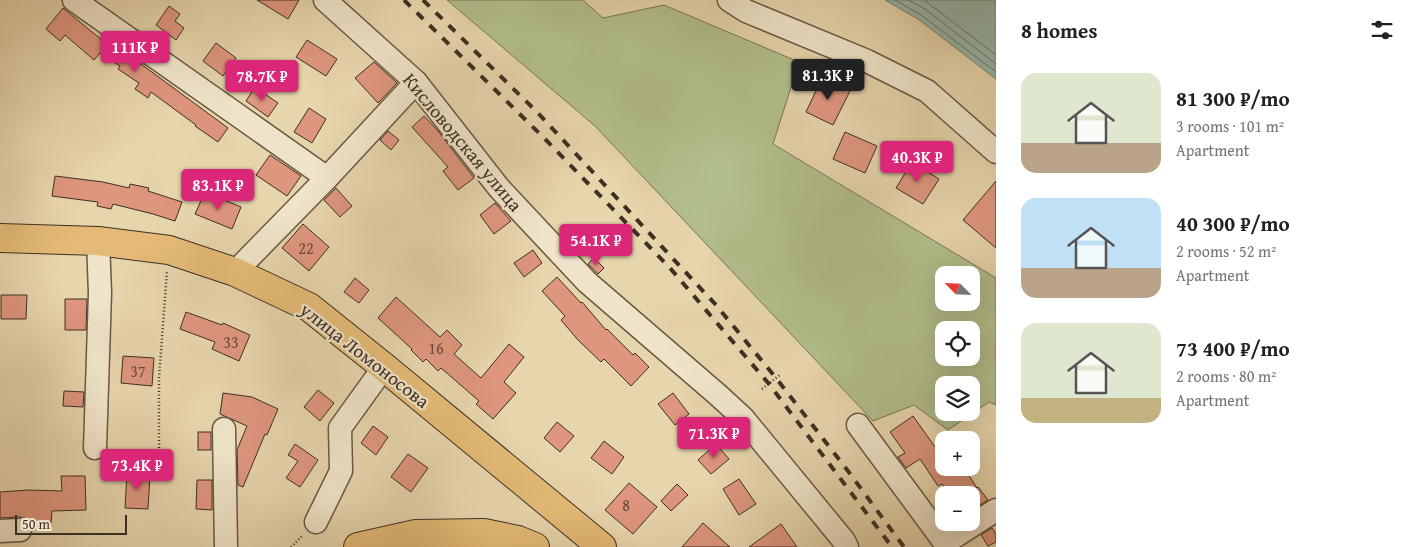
<!DOCTYPE html>
<meta charset="utf-8">
<style>
:root{--surface:#fff;--page:#f6f6f6;--text:#202124;--muted:#757577;--accent:#db2777}
body{margin:0;font-family:"Gentium Book Plus",serif;background:var(--page);color:var(--text);height:100vh;display:flex;flex-direction:column;font-size:19px;white-space:nowrap}
*{box-sizing:border-box;margin:0}
p{font-size:16px;color:var(--muted)}
.icon{flex:none;width:28px;height:28px;fill:none;stroke:currentColor;stroke-width:2;stroke-linecap:round;stroke-linejoin:round}
.map{position:relative;flex:1;overflow:hidden}
.drawer{display:flex;flex-direction:column;background:var(--surface);width:425px}
.drawer>*{flex:none}
.needle{width:32px;rotate:294deg}
.tools{position:absolute;left:935px;top:266px;display:grid;gap:10px}
.tools a{display:grid;place-items:center;width:45px;height:45px;border-radius:10px;background:var(--surface);box-shadow:0 5px 20px #0002;font-size:25px}
.scale{position:absolute;left:15px;bottom:12px;width:112px;box-sizing:border-box;padding-left:5px;border:2px solid #3e2f24;border-top:0;font-size:14px;line-height:18px;white-space:nowrap;color:#3e2f24;-webkit-text-stroke:4px #efe4c9;paint-order:stroke}
.price{position:absolute;translate:-50% -42px;padding:0 11px;border-radius:5px;background:var(--accent);color:#fff;font-size:16px;line-height:32px;filter:drop-shadow(0 1px 2px #0008)}
.price::after{content:'';position:absolute;left:50%;top:30px;width:15px;height:11px;margin-left:-8px;background:inherit;clip-path:polygon(0 0,100% 0,50% 100%)}
.price.selected{background:#222;color:#fff}
ul{padding:0;list-style:none}
li{display:flex;align-items:center;gap:15px;height:125px;padding:0 25px}
li span{display:grid;place-items:center;flex:none;width:140px;height:100px;border-radius:15px;color:#555}
li>.icon{margin-inline-start:auto}
span .icon{width:60px;height:60px;fill:#fffc;stroke-width:1}
li b{font-size:21px}
h2{display:flex;justify-content:space-between;align-items:center;height:60px;padding:0 25px;font-size:21px}
main{display:flex;flex:1;min-height:0}
.map>svg:first-child{display:block}
</style>
<main>
<div class="map">
<svg width="996" height="547" viewBox="0 0 996 547">
<rect width="100%" height="100%" fill="#e7d5ac"/>
<filter id="stains"><feTurbulence type="fractalNoise" baseFrequency=".004" numOctaves="4"/><feColorMatrix values="0 0 0 0 .2 0 0 0 0 .09 0 0 0 0 .02 0 0 0 .5 -.17"/></filter>
<radialGradient id="worn" r=".72"><stop offset=".6" stop-color="#630" stop-opacity="0"/><stop offset="1" stop-color="#630" stop-opacity=".3"/></radialGradient>
<!-- green -->
<path fill="#b2be8c" stroke="#787658" fill-rule="evenodd" d="M447 0H583L603 18 664 5 799 62 773 144 996 278V405L989 402 948 430 914 405 873 421 595 126ZM944 275H971V302H944ZM944 330H971V358H944ZM944 385H971V412H944Z"/>
<!-- water -->
<polygon fill="#97b8ad" stroke="#738176" points="885,0 996,0 996,79 918,19"/>
<g fill="none" stroke-linecap="round" stroke-linejoin="round">
<!-- shore -->
<g stroke="#6a7468" stroke-width="1">
<polyline points="895,0 921,15 996,72"/>
<polyline points="908,0 925,9 996,64"/>
<polyline points="924,0 996,55"/>
</g>
</g>
<!-- building -->
<g fill="#de967d" stroke="#3e2f24">
<polygon points="257,0 299,0 288,19"/>
<polygon points="169,6 180,14 175,21 184,28 176,40 156,25"/>
<polygon points="63,8 114,50 116,48 125,54 126,53 228,128 218,142 195,126 196,125 151,92 148,98 135,89 139,83 118,69 120,66 100,53 94,60 65,35 60,41 46,29"/>
<polygon points="307,40 337,59 326,76 296,57"/>
<polygon points="216,43 236,58 223,76 203,61"/>
<polygon points="374,62 397,83 378,103 355,78"/>
<polygon points="822,78 850,91 833,125 806,112"/>
<polygon points="255,87 278,103 268,117 246,101"/>
<polygon points="309,108 326,119 312,143 294,132"/>
<polygon points="424,116 438,131 474,178 458,190 443,171 448,167 412,127"/>
<polygon points="388,131 399,140 391,150 380,140"/>
<polygon points="845,132 877,146 865,173 833,159"/>
<polygon points="270,155 301,176 287,196 256,175"/>
<polygon points="912,162 939,179 923,204 896,188"/>
<polygon points="55,176 103,182 129,188 130,184 149,188 148,191 182,202 175,221 153,214 113,204 111,209 97,206 98,202 52,196"/>
<polygon points="996,181 996,248 963,220"/>
<polygon points="336,188 352,206 340,217 324,200"/>
<polygon points="205,192 241,207 232,229 195,214"/>
<polygon points="495,203 511,221 494,234 480,215"/>
<polygon points="303,224 329,247 309,271 282,248"/>
<polygon points="533,250 542,263 524,277 514,263"/>
<polygon points="594,258 604,268 598,274 588,264"/>
<polygon points="557,277 581,303 582,302 606,330 607,329 633,355 635,353 649,367 631,386 604,359 601,362 578,340 561,320 565,316 542,291"/>
<polygon points="355,278 369,290 359,303 344,292"/>
<polygon points="1,295 27,295 26,319 1,319"/>
<polygon points="396,297 440,337 447,330 462,345 454,354 481,378 509,344 524,357 504,382 516,393 493,419 476,404 479,401 441,368 438,371 426,359 423,362 411,350 412,349 378,318"/>
<polygon points="65,299 87,299 86,330 65,330"/>
<polygon points="186,312 222,325 223,323 250,335 239,361 212,349 215,342 180,329"/>
<polygon points="123,356 154,358 152,386 121,383"/>
<polygon points="318,390 334,403 320,421 304,407"/>
<polygon points="64,391 84,392 83,407 63,406"/>
<polygon points="223,393 252,397 278,409 267,435 265,434 243,487 238,485 237,450 247,426 220,414"/>
<polygon points="673,393 689,414 675,425 658,404"/>
<polygon points="913,416 938,451 944,447 944,468 964,468 977,488 978,487 988,500 971,510 971,495 950,495 942,484 938,486 920,459 906,468 898,457 905,453 890,432"/>
<polygon points="557,422 574,436 560,452 544,438"/>
<polygon points="373,426 388,437 376,455 361,443"/>
<rect x="198" y="432" width="13" height="18"/>
<polygon points="604,441 624,457 612,474 591,458"/>
<polygon points="295,444 318,460 300,487 286,478 298,461 288,455"/>
<polygon points="716,444 729,459 711,474 698,460"/>
<polygon points="408,454 428,468 411,492 391,477"/>
<polygon points="127,473 150,475 148,509 125,508"/>
<polygon points="61,476 85,476 86,510 52,511 51,523 31,523 28,519 20,517 0,518 0,492 29,490 62,491"/>
<polygon points="739,479 756,504 739,515 723,489"/>
<polygon points="197,480 212,480 212,510 196,509"/>
<polygon points="629,483 657,507 633,534 605,510"/>
<polygon points="677,484 688,495 671,511 661,501"/>
<polygon points="703,523 730,547 682,547"/>
<polygon points="781,524 797,547 749,547"/>
<polygon points="992,528 996,534 996,542 988,546 981,535"/>
</g>
<g fill="none" stroke-linecap="round" stroke-linejoin="round">
<!-- minor casing -->
<g stroke="#685846" stroke-width="25">
<g id="minor">
<polyline points="74,0 327,178"/>
<polyline points="325,0 416,82 499,188 587,282 718,395 743,418 844,541 847,547"/>
<polyline points="729,0 746,11 867,61 927,91 996,152"/>
<polyline points="235,272 327,178 416,82"/>
<polyline points="858,425 948,547"/>
<polyline points="224,429 226,547"/>
<polyline points="95,448 100,293 98,241"/>
<polyline points="316,522 341,471 340,428 384,367"/>
<polyline points="0,531 20,530"/>
<polyline points="945,543 996,510"/>
</g>
</g>
<!-- major casing -->
<g stroke="#3e2f24" stroke-width="30">
<g id="major">
<polyline points="0,238 98,241 169,250 235,272 309,307 384,367 602,547"/>
<polyline points="358,547 416,534 484,533 518,540 535,547"/>
</g>
</g>
<!-- path -->
<g stroke="#3e2f24" stroke-width="2.5" stroke-dasharray="1 2.5" stroke-linecap="butt">
<polyline points="762,389 781,374"/>
<polyline points="159,448 159,378 167,271"/>
<polyline points="291,547 303,535"/>
</g>
<!-- minor -->
<use href="#minor" stroke="#efe4c9" stroke-width="22"/>
<!-- major -->
<use href="#major" stroke="#e4ba76" stroke-width="28"/>
<!-- rail -->
<g stroke="#3e2f24" stroke-width="4" stroke-dasharray="9 9" stroke-linecap="butt">
<polyline points="404,0 545,139 670,268 769,384 892,547"/>
<polyline points="423,0 538,113 716,305 776,378 848,471 904,547"/>
</g>
</g>
<g text-anchor="middle" dominant-baseline="central" stroke-width="4.5" stroke-linejoin="round" paint-order="stroke">
<!-- number labels -->
<g font-size="16" fill="#66493a">
<text x="306" y="248">22</text>
<text x="231" y="342">33</text>
<text x="436" y="348">16</text>
<text x="138" y="371">37</text>
<text x="626" y="505">8</text>
</g>
<!-- street labels -->
<g font-size="19" fill="#3e2f24" stroke="#efe4c9">
<text transform="translate(463 142) rotate(50)">Кисловодская улица</text>
<text transform="translate(365 355) rotate(38)">улица Ломоносова</text>
</g>
</g>
<rect width="100%" height="100%" filter="url(#stains)"/>
<rect width="100%" height="100%" fill="url(#worn)"/>
</svg>
<div class="tools">
<a><svg class="needle" viewBox="-14 -14 28 28"><path d="M0-13l5 13h-10z" fill="#e53935"/><path d="M0 13l5-13h-10z" fill="#757577"/></svg></a>
<a><svg class="icon" aria-label="locate" viewBox="0 0 24 24"><circle cx="12" cy="12" r="6"/><path d="M12 2v4M12 18v4M2 12h4M18 12h4"/></svg></a>
<a><svg class="icon" aria-label="layers" viewBox="0 0 24 24"><path d="M12 4l9 5-9 5-9-5zM3 14l9 5 9-5"/></svg></a>
<a>+</a>
<a>−</a>
</div>
<div class="scale">50 m</div>
<b class="price" style="left:135px;top:73px">111K ₽</b>
<b class="price selected" style="left:828px;top:101px">81.3K ₽</b>
<b class="price" style="left:262px;top:102px">78.7K ₽</b>
<b class="price" style="left:917px;top:183px">40.3K ₽</b>
<b class="price" style="left:218px;top:211px">83.1K ₽</b>
<b class="price" style="left:596px;top:266px">54.1K ₽</b>
<b class="price" style="left:714px;top:459px">71.3K ₽</b>
<b class="price" style="left:137px;top:491px">73.4K ₽</b>
</div>
<section class="drawer">
<h2>8 homes<svg class="icon" aria-label="filters" viewBox="0 0 24 24"><path d="M4 7h16M4 17h16"/><circle cx="9" cy="7" r="2"/><circle cx="15" cy="17" r="2"/></svg></h2>
<ul>
<li><span style="background:linear-gradient(#dfe7d0 70%,#b9a48a 0)"><svg class="icon" aria-label="home" viewBox="0 0 24 24"><path d="M3 11l9-7 9 7M6 9v11h12V9"/></svg></span><div><b>81 300 ₽/mo</b><p>3 rooms · 101 m²</p><p>Apartment</p></div></li>
<li><span style="background:linear-gradient(#bfe0f5 70%,#b9a48a 0)"><svg class="icon" aria-label="home" viewBox="0 0 24 24"><path d="M3 11l9-7 9 7M6 9v11h12V9"/></svg></span><div><b>40 300 ₽/mo</b><p>2 rooms · 52 m²</p><p>Apartment</p></div></li>
<li><span style="background:linear-gradient(#dfe7d0 75%,#c2b280 0)"><svg class="icon" aria-label="home" viewBox="0 0 24 24"><path d="M3 11l9-7 9 7M6 9v11h12V9"/></svg></span><div><b>73 400 ₽/mo</b><p>2 rooms · 80 m²</p><p>Apartment</p></div></li>
</ul>
</section>
</main>
